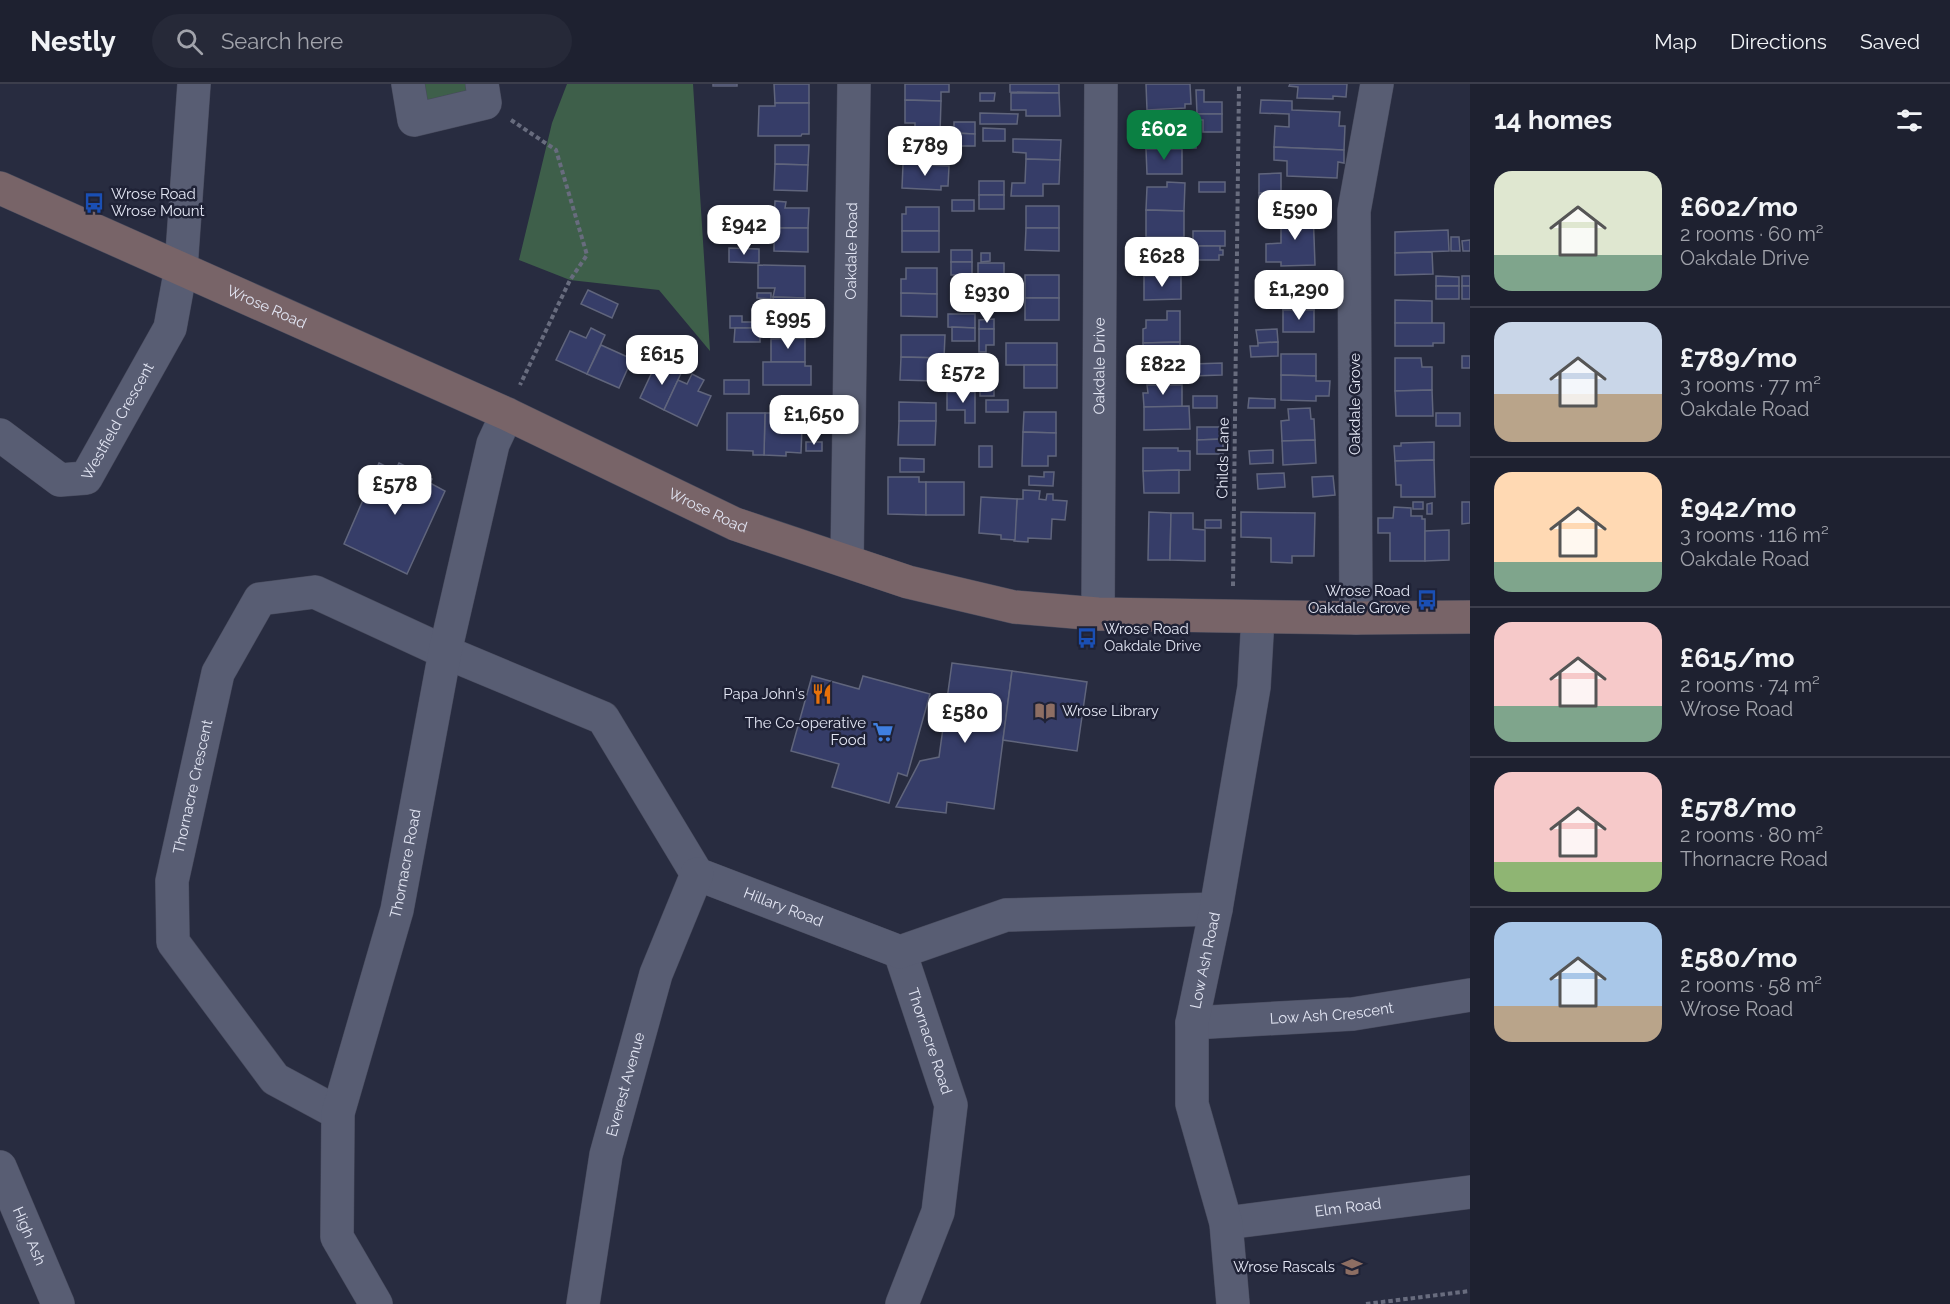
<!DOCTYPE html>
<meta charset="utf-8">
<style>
:root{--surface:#1e2130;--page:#262938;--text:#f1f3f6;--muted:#a1a3ab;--line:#3c3e4c;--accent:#0b8043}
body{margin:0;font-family:Raleway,sans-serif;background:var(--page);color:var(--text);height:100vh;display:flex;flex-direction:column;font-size:22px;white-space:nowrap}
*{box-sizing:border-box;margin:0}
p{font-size:20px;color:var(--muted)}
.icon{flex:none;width:33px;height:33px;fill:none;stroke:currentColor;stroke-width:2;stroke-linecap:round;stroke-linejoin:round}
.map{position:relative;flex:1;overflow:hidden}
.details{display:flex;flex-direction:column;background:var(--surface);width:480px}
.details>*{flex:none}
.price{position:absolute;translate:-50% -51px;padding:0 14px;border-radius:12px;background:#fff;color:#222;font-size:20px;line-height:39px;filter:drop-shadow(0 2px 3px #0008)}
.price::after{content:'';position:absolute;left:50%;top:36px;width:18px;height:14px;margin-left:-9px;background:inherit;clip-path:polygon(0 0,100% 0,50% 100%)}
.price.selected{background:var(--accent);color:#fff}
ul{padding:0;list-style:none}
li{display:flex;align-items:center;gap:18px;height:150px;padding:0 24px}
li+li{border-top:2px solid var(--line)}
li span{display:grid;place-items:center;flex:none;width:168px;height:120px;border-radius:18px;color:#555}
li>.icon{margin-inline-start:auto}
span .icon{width:72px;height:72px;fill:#fffc;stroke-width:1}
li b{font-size:26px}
h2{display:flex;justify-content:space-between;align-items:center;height:72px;padding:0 24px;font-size:26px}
header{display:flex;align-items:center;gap:36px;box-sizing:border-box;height:84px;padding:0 30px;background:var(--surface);border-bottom:2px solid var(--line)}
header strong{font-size:28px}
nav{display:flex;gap:33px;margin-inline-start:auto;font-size:21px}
.search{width:420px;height:54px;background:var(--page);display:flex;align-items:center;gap:15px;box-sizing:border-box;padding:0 21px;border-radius:33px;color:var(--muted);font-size:22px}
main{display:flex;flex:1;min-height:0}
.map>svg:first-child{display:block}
</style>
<header>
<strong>Nestly</strong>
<div class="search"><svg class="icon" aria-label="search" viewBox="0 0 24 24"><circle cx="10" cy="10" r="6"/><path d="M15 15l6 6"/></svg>Search here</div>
<nav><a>Map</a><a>Directions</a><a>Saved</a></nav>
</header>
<main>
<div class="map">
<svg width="1470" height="1220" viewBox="0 0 1470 1220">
<rect width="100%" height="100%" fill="#282c40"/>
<!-- green -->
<g fill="#3e5f4a">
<polygon points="413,0 476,0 478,13 418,29"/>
<polygon points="567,0 693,0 710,267 659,206 570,196 519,176 552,39"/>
</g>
<!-- building -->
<g fill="#363d68" stroke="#60657c" stroke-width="1.5">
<rect x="713" y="0" width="24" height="2"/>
<polygon points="774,0 809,0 809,19 775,19"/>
<polygon points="905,0 949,0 949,8 941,8 941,17 905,16"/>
<polygon points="1010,0 1059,0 1059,9 1010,8"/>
<polygon points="1146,0 1190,0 1191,20 1185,20 1185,24 1147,26"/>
<polygon points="1290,0 1347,0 1346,13 1333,12 1333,15 1297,14 1298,3 1289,2"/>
<polygon points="1196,6 1204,6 1204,18 1222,18 1222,30 1197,30"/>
<polygon points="980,9 995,9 994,17 980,17"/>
<polygon points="1011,9 1059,9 1060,32 1026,32 1026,26 1011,26"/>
<polygon points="905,16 941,17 940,49 915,48 915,39 905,39"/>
<polygon points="1261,16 1292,17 1292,26 1340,28 1339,42 1345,42 1344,66 1274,63 1275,42 1289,43 1289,30 1260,29"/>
<polygon points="775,19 809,19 809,50 802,50 801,52 758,52 759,22 775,22"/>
<polygon points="980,29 1018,30 1017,40 980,40"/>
<polygon points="1197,30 1222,30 1222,48 1203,48 1203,36 1197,36"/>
<polygon points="954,38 975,38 975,50 954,49"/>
<polygon points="1196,43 1196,64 1146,65 1146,44"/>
<polygon points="983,44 1005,45 1005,57 983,57"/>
<polygon points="954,49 975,50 975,62 954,62"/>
<polygon points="1013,55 1061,56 1060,76 1026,75 1026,69 1013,68"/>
<polygon points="910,58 940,59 939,82 903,80 904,66 910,66"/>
<polygon points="775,61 809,61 808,81 775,80"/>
<polygon points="1274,63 1344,66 1344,79 1338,78 1337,94 1287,92 1287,77 1274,76"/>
<polygon points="1146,65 1182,65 1182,90 1147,90"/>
<polygon points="1026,75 1060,76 1059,100 1043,100 1043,112 1011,112 1012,99 1025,99"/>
<polygon points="775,80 808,81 807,107 774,106"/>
<polygon points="903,80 949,82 948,102 941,102 941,106 902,104"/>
<polygon points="1281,89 1281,109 1259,109 1259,90"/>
<rect x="979" y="97" width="25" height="14"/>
<polygon points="1167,98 1185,99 1184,127 1146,126 1147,103 1167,103"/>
<rect x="1199" y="98" width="26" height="10"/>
<polygon points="1259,109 1281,109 1282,121 1259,121"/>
<rect x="979" y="111" width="25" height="14"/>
<rect x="952" y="116" width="22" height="11"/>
<polygon points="775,117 786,118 785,124 809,124 808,144 774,144"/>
<rect x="1026" y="122" width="33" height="22"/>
<polygon points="906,123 939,123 939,147 902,147 902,130 906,130"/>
<polygon points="1313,125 1315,181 1281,182 1281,178 1266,178 1266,160 1281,159 1281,138 1292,137 1292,126"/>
<polygon points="1146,126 1184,127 1184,153 1146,153"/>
<polygon points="774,144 808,144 808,168 774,167"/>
<polygon points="1026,144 1059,144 1059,167 1025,166"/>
<polygon points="1448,146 1449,167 1395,169 1395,148"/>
<rect x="902" y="147" width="37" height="21"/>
<rect x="1193" y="147" width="32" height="15"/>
<polygon points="1451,153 1459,153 1460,167 1451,167"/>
<polygon points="1470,156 1470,167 1463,167 1462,157"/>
<polygon points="1193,162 1220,162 1220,166 1223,166 1223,171 1219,171 1219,176 1193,176"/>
<polygon points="729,164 759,165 759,179 729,178"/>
<rect x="951" y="166" width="21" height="12"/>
<polygon points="1432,168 1433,190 1395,191 1395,169"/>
<polygon points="981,169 990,169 990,177 981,178"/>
<polygon points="1149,171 1182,172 1181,192 1144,192 1144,180 1149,181"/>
<rect x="951" y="178" width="21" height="13"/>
<polygon points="978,179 1004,179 1004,193 978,194"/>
<polygon points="758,181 805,182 805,214 773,213 775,204 758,204"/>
<polygon points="906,184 937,184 937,210 901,209 901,195 906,195"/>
<rect x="1025" y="191" width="34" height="23"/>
<polygon points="1144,192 1181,192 1181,215 1144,216"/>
<polygon points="1436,192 1459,193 1459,202 1436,202"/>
<rect x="1462" y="192" width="8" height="10"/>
<polygon points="1282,199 1313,199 1314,226 1283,226"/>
<rect x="1436" y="202" width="23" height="13"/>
<rect x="1462" y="202" width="8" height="13"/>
<polygon points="588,206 618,220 612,234 581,220"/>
<polygon points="757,209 771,209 771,215 757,214"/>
<polygon points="901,209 937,210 937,233 901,232"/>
<polygon points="773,213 805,214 805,238 758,236 758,224 773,224"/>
<rect x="1025" y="214" width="34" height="22"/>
<polygon points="1395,216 1432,217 1432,240 1395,239"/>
<rect x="1283" y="226" width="31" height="22"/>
<polygon points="1167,227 1180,227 1180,258 1143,259 1143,245 1146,244 1146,236 1167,236"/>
<polygon points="948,230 975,230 975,244 948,243"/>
<polygon points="730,232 742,232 742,238 756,238 755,244 730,244"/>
<polygon points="994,235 994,245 979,245 979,236"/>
<polygon points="1395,239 1444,239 1444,259 1433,259 1433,262 1395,262"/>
<polygon points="952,243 975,244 975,257 952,257"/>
<polygon points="591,244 605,251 587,290 556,276 570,247 586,254"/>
<polygon points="735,244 760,244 760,258 734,258"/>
<polygon points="979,245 994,245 994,261 986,261 986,268 979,268"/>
<polygon points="1277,245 1278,258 1258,259 1256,246"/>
<polygon points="901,251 945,251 944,274 901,273"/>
<polygon points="805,254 805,278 771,278 771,255"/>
<polygon points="1180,258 1180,281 1144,281 1143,259"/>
<polygon points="1278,258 1278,272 1251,273 1250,262 1258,262 1258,259"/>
<rect x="1006" y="259" width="51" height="22"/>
<polygon points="601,261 632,275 619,304 587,290"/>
<polygon points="1281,270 1316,270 1316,292 1281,291"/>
<rect x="1462" y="272" width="8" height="12"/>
<polygon points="901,273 944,274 944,295 935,295 935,297 900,296"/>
<polygon points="1395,274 1421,274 1422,283 1432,283 1432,306 1395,307"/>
<polygon points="667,278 683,285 664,326 640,314 653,286 661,290"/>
<polygon points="763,278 805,278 805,282 811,282 811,301 763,301"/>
<polygon points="1222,279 1222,291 1192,292 1192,280"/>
<rect x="1024" y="281" width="33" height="23"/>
<rect x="980" y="285" width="14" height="27"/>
<polygon points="692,290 704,296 698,307 711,312 697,342 664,326 678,296 687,300"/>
<polygon points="1281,291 1316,292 1316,297 1330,297 1329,312 1316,312 1316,317 1281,316"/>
<rect x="724" y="296" width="25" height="14"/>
<polygon points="1147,301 1182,301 1182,323 1144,323 1143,309 1148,309"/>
<polygon points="1432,306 1433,332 1396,332 1395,307"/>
<polygon points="947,308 975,308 975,339 965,339 965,326 947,326"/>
<rect x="1193" y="312" width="24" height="12"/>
<polygon points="1249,314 1275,315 1275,324 1248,324"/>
<polygon points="774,316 803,317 801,369 786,368 786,372 764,371 765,329 774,329"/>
<rect x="986" y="316" width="22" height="12"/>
<polygon points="899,318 936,319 936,337 899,337"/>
<polygon points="1189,322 1190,345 1144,346 1144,323"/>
<polygon points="1310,324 1311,335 1314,335 1315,356 1282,357 1281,337 1289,336 1288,325"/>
<polygon points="1024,328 1056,328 1056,349 1023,348"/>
<polygon points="727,329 765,329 764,371 753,371 753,367 727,366"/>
<rect x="1436" y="329" width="24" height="13"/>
<polygon points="899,337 936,337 935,361 898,361"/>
<polygon points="1197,343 1223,343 1223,355 1197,356"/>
<polygon points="1023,348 1056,349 1056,372 1048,372 1048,382 1022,382"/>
<polygon points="1223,355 1223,370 1197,370 1197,356"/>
<polygon points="1315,356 1316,379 1283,381 1282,357"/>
<rect x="806" y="358" width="16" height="9"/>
<polygon points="1434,358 1434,376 1395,377 1394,362 1401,362 1401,359"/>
<rect x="979" y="362" width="13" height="21"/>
<polygon points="1143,364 1178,364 1178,367 1190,367 1190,386 1143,387"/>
<polygon points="1273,366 1273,379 1250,380 1249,367"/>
<polygon points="900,374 924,375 924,388 900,388"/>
<polygon points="1434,376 1435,413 1401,413 1401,401 1396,401 1395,377"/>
<polygon points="379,379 395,387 399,379 432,395 430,399 445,407 407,490 344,460"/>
<polygon points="1179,386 1179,409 1144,409 1143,387"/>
<polygon points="1044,388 1054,388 1053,402 1029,401 1029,392 1044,393"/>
<polygon points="1284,389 1285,403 1258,405 1257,390"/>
<polygon points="1333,392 1335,411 1313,413 1312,393"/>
<polygon points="888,393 919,393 919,398 926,398 926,431 888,430"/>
<rect x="926" y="398" width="38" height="33"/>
<polygon points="1023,406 1040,407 1039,415 1046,416 1047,410 1053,410 1053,416 1067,417 1065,436 1052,435 1051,455 1028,454 1028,458 1014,457 1017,415 1023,415"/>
<polygon points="981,413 1017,415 1015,456 1001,455 1001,451 979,449"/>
<rect x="1413" y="418" width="10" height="7"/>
<polygon points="1462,418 1470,418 1470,439 1462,440"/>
<polygon points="1432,419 1432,430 1427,430 1427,420"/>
<polygon points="1394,423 1411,424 1411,432 1422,432 1422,435 1425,435 1425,477 1390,477 1390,449 1378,449 1378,434 1393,434"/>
<polygon points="1149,428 1171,429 1170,476 1148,476"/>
<polygon points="1241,428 1315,429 1314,472 1292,472 1292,479 1271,478 1271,454 1241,453"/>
<polygon points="1171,429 1193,429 1193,445 1205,446 1205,477 1170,476"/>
<rect x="1205" y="436" width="16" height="8"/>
<polygon points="1449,446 1449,476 1425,477 1425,447"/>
<polygon points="952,579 1012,587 994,725 947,718 946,729 896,723 920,677 939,673"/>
<polygon points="1012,587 1087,598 1077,667 1003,656"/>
<polygon points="812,592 859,605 863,592 930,610 907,692 898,689 889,719 832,703 839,680 791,667"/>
</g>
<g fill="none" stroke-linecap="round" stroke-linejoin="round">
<!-- street casing -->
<g stroke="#474a5c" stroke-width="34">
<g id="street">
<polyline points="408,0 414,36 485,19 482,0"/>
<path id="s1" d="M0 351 60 396 86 394 170 244 181 184 194 0"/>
<path id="s2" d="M847 477 854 0"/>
<path id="s3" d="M1098 530 1101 0"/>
<polyline points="1356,534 1354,127 1377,0"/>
<path id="s4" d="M900 868 951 1021 938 1128 902 1220"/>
<path id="s5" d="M1192 939 1353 930 1470 911"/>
<path id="s6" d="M338 1029 275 995 173 858 172 797 218 589 260 515 315 508 445 568 603 634 697 790 900 868 1006 831 1216 825"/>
<path id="s7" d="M0 1083 58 1220"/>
<path id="s8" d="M1226 1139 1470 1108"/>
<path id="s9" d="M376 1220 337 1153 338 1029 397 826 445 568 493 360 507 330"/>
<path id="s10" d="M583 1220 606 1071 656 890 697 790"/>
<path id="s11" d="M1233 1220 1226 1139 1192 1020V939L1216 825 1254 603 1258 533"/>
</g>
</g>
<!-- secondary casing -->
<g stroke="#474a5c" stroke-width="34">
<g id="secondary">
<path id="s12" d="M0 104 507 330 735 440 908 498 1014 523 1098 530 1356 534 1470 533"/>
</g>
</g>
<!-- path -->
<g stroke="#686c7e" stroke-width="4" stroke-dasharray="4.5 3" stroke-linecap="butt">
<polyline points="511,36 556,66 587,171 570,196 520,301"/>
<polyline points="1233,502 1239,0"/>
<polyline points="1366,1220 1470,1207"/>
</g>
<!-- street -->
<use href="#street" stroke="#585d73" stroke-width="33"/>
<!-- secondary -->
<use href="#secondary" stroke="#786468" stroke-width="33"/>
</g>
<!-- icons -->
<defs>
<g id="bus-bare" transform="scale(1.62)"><path d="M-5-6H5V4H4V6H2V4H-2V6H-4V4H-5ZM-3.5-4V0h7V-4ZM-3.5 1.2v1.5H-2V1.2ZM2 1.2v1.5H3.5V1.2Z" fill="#1a4fb4" stroke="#1f2236" stroke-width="2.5" paint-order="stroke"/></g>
<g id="restaurant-bare" transform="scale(1.62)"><path d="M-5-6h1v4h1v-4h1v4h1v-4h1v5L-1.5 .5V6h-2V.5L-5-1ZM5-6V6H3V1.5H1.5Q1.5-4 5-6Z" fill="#e8710a" stroke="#1f2236" stroke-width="2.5" paint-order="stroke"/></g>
<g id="library-bare" transform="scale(1.62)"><path d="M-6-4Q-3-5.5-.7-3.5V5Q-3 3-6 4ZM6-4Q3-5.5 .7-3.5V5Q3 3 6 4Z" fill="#8d6e63" stroke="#1f2236" stroke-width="2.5" paint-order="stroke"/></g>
<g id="supermarket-bare" transform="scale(1.62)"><path d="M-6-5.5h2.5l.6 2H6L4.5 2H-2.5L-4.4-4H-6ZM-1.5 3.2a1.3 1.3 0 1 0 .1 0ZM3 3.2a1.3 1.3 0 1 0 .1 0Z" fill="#3f7fe0" stroke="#1f2236" stroke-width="2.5" paint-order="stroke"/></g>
<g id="school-bare" transform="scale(1.62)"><path d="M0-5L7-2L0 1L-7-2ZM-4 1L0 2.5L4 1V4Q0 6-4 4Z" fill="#8d6e63" stroke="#1f2236" stroke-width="2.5" paint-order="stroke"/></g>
</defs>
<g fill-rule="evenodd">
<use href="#bus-bare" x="94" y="119"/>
<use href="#bus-bare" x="1427" y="516"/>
<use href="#bus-bare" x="1087" y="554"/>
<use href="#restaurant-bare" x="822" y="610"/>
<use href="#library-bare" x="1045" y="627"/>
<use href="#supermarket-bare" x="883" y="648"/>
<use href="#school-bare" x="1352" y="1183"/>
</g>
<g text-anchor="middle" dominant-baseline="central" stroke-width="5" stroke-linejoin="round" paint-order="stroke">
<!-- poi labels -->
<g font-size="15" fill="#e2e5f3" stroke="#1f2236" text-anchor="end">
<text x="111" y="110" text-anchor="start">Wrose Road<tspan x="111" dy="17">Wrose Mount</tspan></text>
<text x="1410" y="507">Wrose Road<tspan x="1410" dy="17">Oakdale Grove</tspan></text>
<text x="1104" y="545" text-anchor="start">Wrose Road<tspan x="1104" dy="17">Oakdale Drive</tspan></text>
<text x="805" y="610">Papa John's</text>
<text x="1062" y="627" text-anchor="start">Wrose Library</text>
<text x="866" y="639">The Co-operative<tspan x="866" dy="17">Food</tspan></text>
<text x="1335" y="1183">Wrose Rascals</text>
</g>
<!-- street labels -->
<g font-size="15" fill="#e2e5f3" stroke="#1f2236">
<text stroke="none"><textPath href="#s2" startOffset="310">Oakdale Road</textPath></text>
<text stroke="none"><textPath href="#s12" startOffset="292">Wrose Road</textPath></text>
<text stroke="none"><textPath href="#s3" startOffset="248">Oakdale Drive</textPath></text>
<text transform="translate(1355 320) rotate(-90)">Oakdale Grove</text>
<text stroke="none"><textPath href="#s1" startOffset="166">Westfield Crescent</textPath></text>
<text transform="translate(1223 374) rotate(-89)">Childs Lane</text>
<text stroke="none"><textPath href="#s12" startOffset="778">Wrose Road</textPath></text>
<text stroke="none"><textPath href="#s6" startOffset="400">Thornacre Crescent</textPath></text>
<text stroke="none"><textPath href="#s9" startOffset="460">Thornacre Road</textPath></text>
<text stroke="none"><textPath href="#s6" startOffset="1246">Hillary Road</textPath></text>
<text stroke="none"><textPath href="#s11" startOffset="350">Low Ash Road</textPath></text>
<text stroke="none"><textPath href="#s5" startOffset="140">Low Ash Crescent</textPath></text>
<text stroke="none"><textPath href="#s4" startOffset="94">Thornacre Road</textPath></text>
<text stroke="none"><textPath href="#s10" startOffset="224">Everest Avenue</textPath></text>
<text stroke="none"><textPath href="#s8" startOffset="123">Elm Road</textPath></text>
<text stroke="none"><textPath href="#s7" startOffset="75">High Ash</textPath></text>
</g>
</g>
</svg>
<b class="price selected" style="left:1164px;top:77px">£602</b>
<b class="price" style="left:925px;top:93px">£789</b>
<b class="price" style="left:1295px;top:157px">£590</b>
<b class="price" style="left:744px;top:172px">£942</b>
<b class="price" style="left:1162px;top:204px">£628</b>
<b class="price" style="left:1299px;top:237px">£1,290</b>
<b class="price" style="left:987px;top:240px">£930</b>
<b class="price" style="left:788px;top:266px">£995</b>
<b class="price" style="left:662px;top:302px">£615</b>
<b class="price" style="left:1163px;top:312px">£822</b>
<b class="price" style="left:963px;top:320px">£572</b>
<b class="price" style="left:814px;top:362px">£1,650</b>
<b class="price" style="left:395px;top:432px">£578</b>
<b class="price" style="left:965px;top:660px">£580</b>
</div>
<section class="details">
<h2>14 homes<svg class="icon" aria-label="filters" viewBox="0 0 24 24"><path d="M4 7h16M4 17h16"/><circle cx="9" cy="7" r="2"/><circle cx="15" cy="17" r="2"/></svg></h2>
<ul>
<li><span style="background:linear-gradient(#dfe7d0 70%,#7fa58c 0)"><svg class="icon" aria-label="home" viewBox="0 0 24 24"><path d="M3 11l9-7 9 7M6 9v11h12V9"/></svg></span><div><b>£602/mo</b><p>2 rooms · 60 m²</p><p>Oakdale Drive</p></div></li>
<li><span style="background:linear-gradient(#c9d6e8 60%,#b9a48a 0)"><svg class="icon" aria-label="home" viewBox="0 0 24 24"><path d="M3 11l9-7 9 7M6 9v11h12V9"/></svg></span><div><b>£789/mo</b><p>3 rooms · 77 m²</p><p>Oakdale Road</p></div></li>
<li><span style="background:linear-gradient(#ffd9b3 75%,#7fa58c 0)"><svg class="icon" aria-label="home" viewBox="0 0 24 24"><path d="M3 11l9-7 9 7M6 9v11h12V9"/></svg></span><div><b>£942/mo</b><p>3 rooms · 116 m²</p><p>Oakdale Road</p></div></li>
<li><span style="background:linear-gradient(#f6c9c9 70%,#7fa58c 0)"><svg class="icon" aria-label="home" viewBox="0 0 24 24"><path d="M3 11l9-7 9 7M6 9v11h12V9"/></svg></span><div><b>£615/mo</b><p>2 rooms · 74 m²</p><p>Wrose Road</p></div></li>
<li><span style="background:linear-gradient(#f6c9c9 75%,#8fb573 0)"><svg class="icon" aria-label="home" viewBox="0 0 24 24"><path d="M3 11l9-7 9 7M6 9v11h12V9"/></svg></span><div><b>£578/mo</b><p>2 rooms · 80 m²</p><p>Thornacre Road</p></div></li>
<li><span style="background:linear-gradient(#a9c7e8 70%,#b9a48a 0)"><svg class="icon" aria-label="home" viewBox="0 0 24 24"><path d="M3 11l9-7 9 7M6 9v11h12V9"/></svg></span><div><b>£580/mo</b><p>2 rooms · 58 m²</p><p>Wrose Road</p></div></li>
</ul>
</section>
</main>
